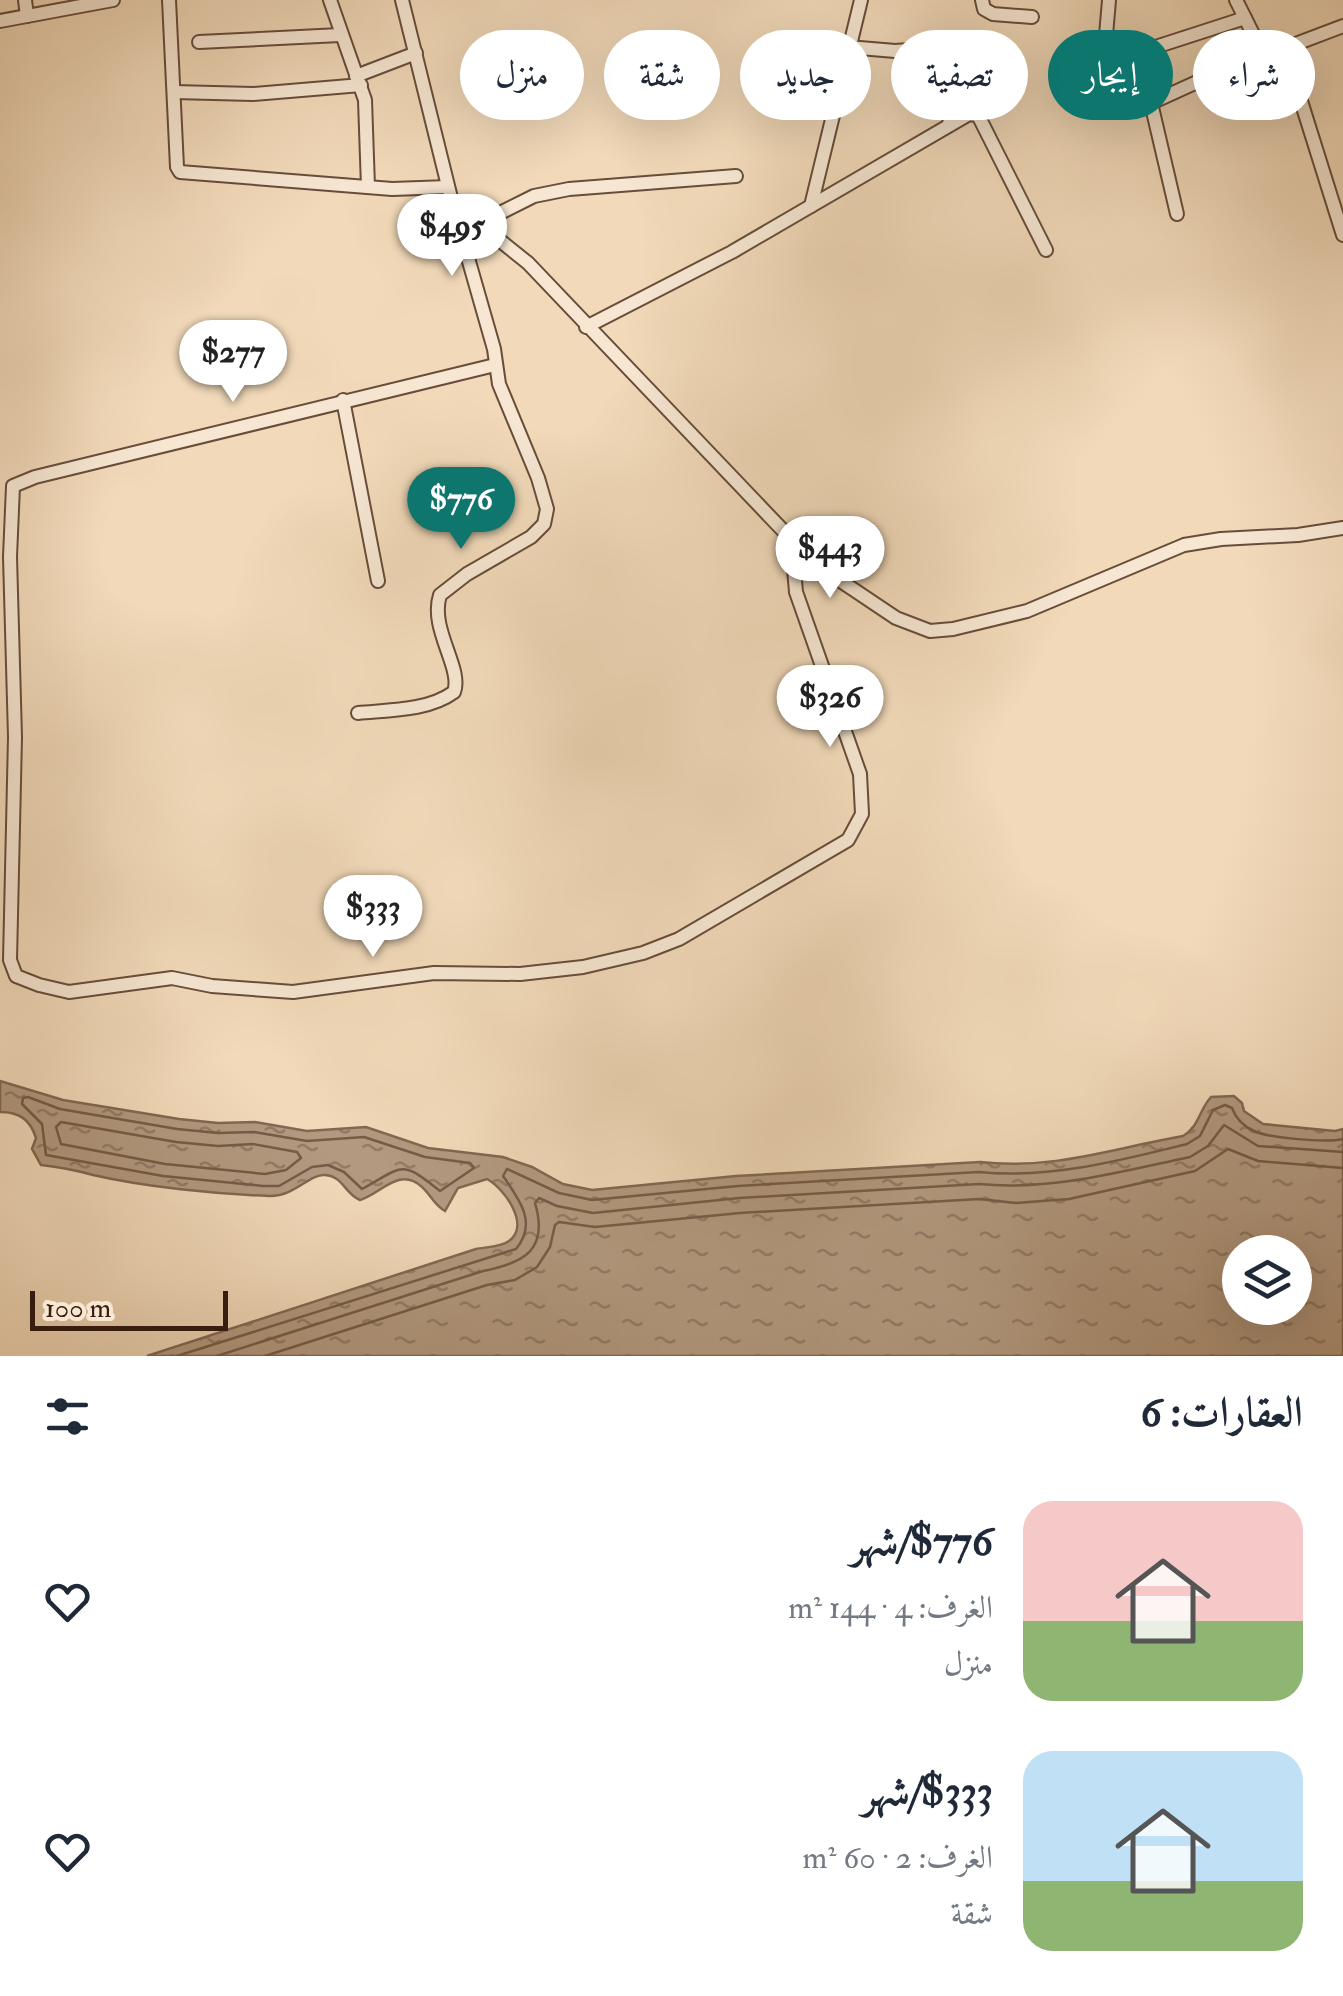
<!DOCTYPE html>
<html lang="ar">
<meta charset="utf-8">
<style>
:root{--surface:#fff;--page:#f6f6f7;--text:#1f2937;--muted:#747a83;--accent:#0f766e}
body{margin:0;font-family:"IM FELL Double Pica",Amiri,serif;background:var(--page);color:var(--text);direction:rtl;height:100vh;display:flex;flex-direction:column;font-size:38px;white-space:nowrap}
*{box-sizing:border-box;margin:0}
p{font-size:32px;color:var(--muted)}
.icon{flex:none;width:55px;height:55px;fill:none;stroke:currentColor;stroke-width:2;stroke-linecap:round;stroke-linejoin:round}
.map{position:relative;height:1356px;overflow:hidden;direction:ltr}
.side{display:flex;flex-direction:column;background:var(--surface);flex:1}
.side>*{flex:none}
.top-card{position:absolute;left:30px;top:30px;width:1285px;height:90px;direction:rtl;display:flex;gap:20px}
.buttons{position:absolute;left:1222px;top:1235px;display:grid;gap:20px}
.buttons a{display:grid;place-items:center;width:90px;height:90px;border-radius:50%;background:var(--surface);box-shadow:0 10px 40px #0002;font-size:50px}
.scale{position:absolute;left:30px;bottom:25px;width:198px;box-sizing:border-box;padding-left:10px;border:5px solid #391e0f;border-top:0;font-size:28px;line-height:35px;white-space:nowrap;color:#391e0f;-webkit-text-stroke:8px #f6e6d2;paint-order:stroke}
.price{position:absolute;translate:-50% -85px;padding:0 22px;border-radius:35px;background:#fff;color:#222;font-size:32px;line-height:65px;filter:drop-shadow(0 2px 5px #0008)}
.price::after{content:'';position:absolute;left:50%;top:60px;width:30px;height:22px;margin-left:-15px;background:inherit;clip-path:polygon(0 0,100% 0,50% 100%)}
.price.on{background:var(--accent);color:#fff}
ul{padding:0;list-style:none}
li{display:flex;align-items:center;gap:30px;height:250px;padding:0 40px}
li span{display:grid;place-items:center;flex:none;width:280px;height:200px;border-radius:30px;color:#555}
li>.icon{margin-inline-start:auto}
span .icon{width:120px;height:120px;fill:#fffc;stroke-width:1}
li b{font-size:42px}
h2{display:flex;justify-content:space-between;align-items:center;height:120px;padding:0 40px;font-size:42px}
.pill{padding:0 35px;border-radius:45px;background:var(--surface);box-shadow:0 10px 40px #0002;font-size:35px;line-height:90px}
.pill.on{background:var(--accent);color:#fff}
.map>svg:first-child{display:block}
</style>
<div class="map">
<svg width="1343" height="1356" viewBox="0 0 1343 1356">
<defs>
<pattern id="water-ripples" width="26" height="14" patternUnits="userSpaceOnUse" patternTransform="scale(2.5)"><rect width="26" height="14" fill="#b2997f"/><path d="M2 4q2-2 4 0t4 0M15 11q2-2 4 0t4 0" fill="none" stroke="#927c66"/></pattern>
</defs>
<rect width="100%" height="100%" fill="#f1d9b9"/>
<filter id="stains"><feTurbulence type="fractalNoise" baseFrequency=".002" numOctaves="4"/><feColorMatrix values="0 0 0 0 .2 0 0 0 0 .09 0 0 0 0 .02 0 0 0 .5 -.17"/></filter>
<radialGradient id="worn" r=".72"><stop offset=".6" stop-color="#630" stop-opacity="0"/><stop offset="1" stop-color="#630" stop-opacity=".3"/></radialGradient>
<!-- water -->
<path fill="url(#water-ripples)" stroke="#826852" stroke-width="2.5" fill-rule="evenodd" d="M0 1081 63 1100 179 1119 218 1123 255 1122 307 1131 366 1127 428 1148 503 1157 532 1167 563 1184 592 1190 736 1176 980 1162C1054 1170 1110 1149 1183 1136 1199 1127 1199 1110 1211 1097L1234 1096 1242 1103 1244 1111 1263 1124 1335 1131 1343 1129V1356H147L476 1249C486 1247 501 1247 509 1241 531 1225 504 1188 487 1179L458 1188 445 1211C434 1205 431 1195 422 1187 399 1166 381 1194 360 1200 345 1194 343 1176 325 1175 309 1174 294 1197 269 1196 216 1194 145 1187 93 1175 75 1170 59 1167 41 1165L32 1149 36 1138C30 1119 19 1112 0 1112ZM1240 1252H1295V1308H1240Z"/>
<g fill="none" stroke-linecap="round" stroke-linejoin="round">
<!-- shore -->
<g stroke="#765c47" stroke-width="2.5">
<path d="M28 1097 60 1109 177 1129 218 1133 254 1132 307 1141 364 1137 425 1157 470 1163 474 1168 440 1191C400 1159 404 1166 362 1189L344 1172 328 1165 312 1167 279 1186H263L163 1176 46 1155 42 1124 22 1104 23 1098Z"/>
<polygon points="61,1122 176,1142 218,1146 253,1144 297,1152 301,1158 286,1170 265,1174 165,1164 61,1144 56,1127"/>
<path d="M177 1356 516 1249C538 1223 519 1199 503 1176L507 1169 559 1193 592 1200 738 1186 979 1172C1050 1179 1118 1161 1187 1144L1200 1136 1213 1110 1225 1105 1232 1108C1236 1119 1243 1126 1254 1131 1269 1138 1326 1143 1343 1139"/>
<path d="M217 1356 483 1271C524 1263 549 1250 535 1203L539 1198 557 1206 593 1213 739 1198 979 1184C1051 1191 1119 1172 1190 1157L1208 1146 1224 1125 1258 1146 1343 1152"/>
<polyline points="265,1356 487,1285 515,1280 537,1267 550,1247 555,1225 559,1222 595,1227 740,1213 979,1199 1016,1203 1069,1199 1195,1171 1228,1149 1258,1161 1343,1168"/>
</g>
<!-- street casing -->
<g stroke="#674d3a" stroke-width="16">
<g id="street">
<polyline points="25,0 27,16"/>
<polyline points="169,0 177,167 180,172 392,189 448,187"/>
<polyline points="330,0 365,100 368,187"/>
<polyline points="982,0 984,9 993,14 1032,17"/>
<path d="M1109 0C1107 31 1097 85 1121 108L1151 103 1265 51"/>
<polyline points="1236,0 1257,42 1272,53 1343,26"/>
<polyline points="0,21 113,0"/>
<polyline points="199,42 340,35"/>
<polyline points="848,47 895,51 951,47 962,50 964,54 949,124"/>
<polyline points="1285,50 1343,235"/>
<polyline points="1106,63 1245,18"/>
<polyline points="356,76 416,53"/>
<polyline points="174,92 253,94 361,85"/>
<polyline points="1151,103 1177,214"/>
<polyline points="452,202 528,263 814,563 896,618 930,631 953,629 1027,611 1184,545 1221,539 1298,535 1343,528"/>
<polyline points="811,206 861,0"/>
<polyline points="480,223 534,196 569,189 736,176"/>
<polyline points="586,327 732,252 969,114 977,115 980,119 1046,250"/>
<polyline points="495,365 35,477 13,486 10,557 15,737 10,960 16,976 39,985 69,992 172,978 212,986 293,992 434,973 520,974 583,967 643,953 679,939 848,840 862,814 860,774 796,592 794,569 800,549"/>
<polyline points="343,400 378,581"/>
<path d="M358 713C389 710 428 711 454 692 463 668 429 629 440 595L467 574 531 537 544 524 547 509 538 478 499 384 494 349 452 202 402 0"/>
</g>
</g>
<!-- street -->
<use href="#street" stroke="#f6e6d2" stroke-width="12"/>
</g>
<rect width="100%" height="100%" filter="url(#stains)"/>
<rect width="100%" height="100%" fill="url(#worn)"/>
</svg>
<div class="buttons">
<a><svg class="icon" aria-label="layers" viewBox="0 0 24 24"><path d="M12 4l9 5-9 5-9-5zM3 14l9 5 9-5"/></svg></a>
</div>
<div class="scale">100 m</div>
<b class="price" style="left:452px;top:279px">$495</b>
<b class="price" style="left:233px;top:405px">$277</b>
<b class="price on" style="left:461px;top:552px">$776</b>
<b class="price" style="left:830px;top:601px">$443</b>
<b class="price" style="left:830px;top:750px">$326</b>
<b class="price" style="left:373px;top:960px">$333</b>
<div class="top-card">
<a class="pill">شراء</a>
<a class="pill on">إيجار</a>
<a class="pill">تصفية</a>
<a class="pill">جديد</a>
<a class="pill">شقة</a>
<a class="pill">منزل</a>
</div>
</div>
<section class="side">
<h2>العقارات: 6<svg class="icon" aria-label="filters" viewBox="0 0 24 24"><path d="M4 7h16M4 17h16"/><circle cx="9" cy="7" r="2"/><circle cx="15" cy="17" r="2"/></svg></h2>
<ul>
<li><span style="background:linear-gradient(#f6c9c9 60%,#8fb573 0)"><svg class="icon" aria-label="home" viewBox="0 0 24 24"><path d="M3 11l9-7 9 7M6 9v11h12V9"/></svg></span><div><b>$776/شهر</b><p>الغرف: 4 · 144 m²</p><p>منزل</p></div><svg class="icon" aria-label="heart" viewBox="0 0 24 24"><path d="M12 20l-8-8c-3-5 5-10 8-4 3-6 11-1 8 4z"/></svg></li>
<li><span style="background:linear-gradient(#bfe0f5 65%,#8fb573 0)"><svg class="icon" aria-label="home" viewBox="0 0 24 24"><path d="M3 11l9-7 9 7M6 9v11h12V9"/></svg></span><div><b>$333/شهر</b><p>الغرف: 2 · 60 m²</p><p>شقة</p></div><svg class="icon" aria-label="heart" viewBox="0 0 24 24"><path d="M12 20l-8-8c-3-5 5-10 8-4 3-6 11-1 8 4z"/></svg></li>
</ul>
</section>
